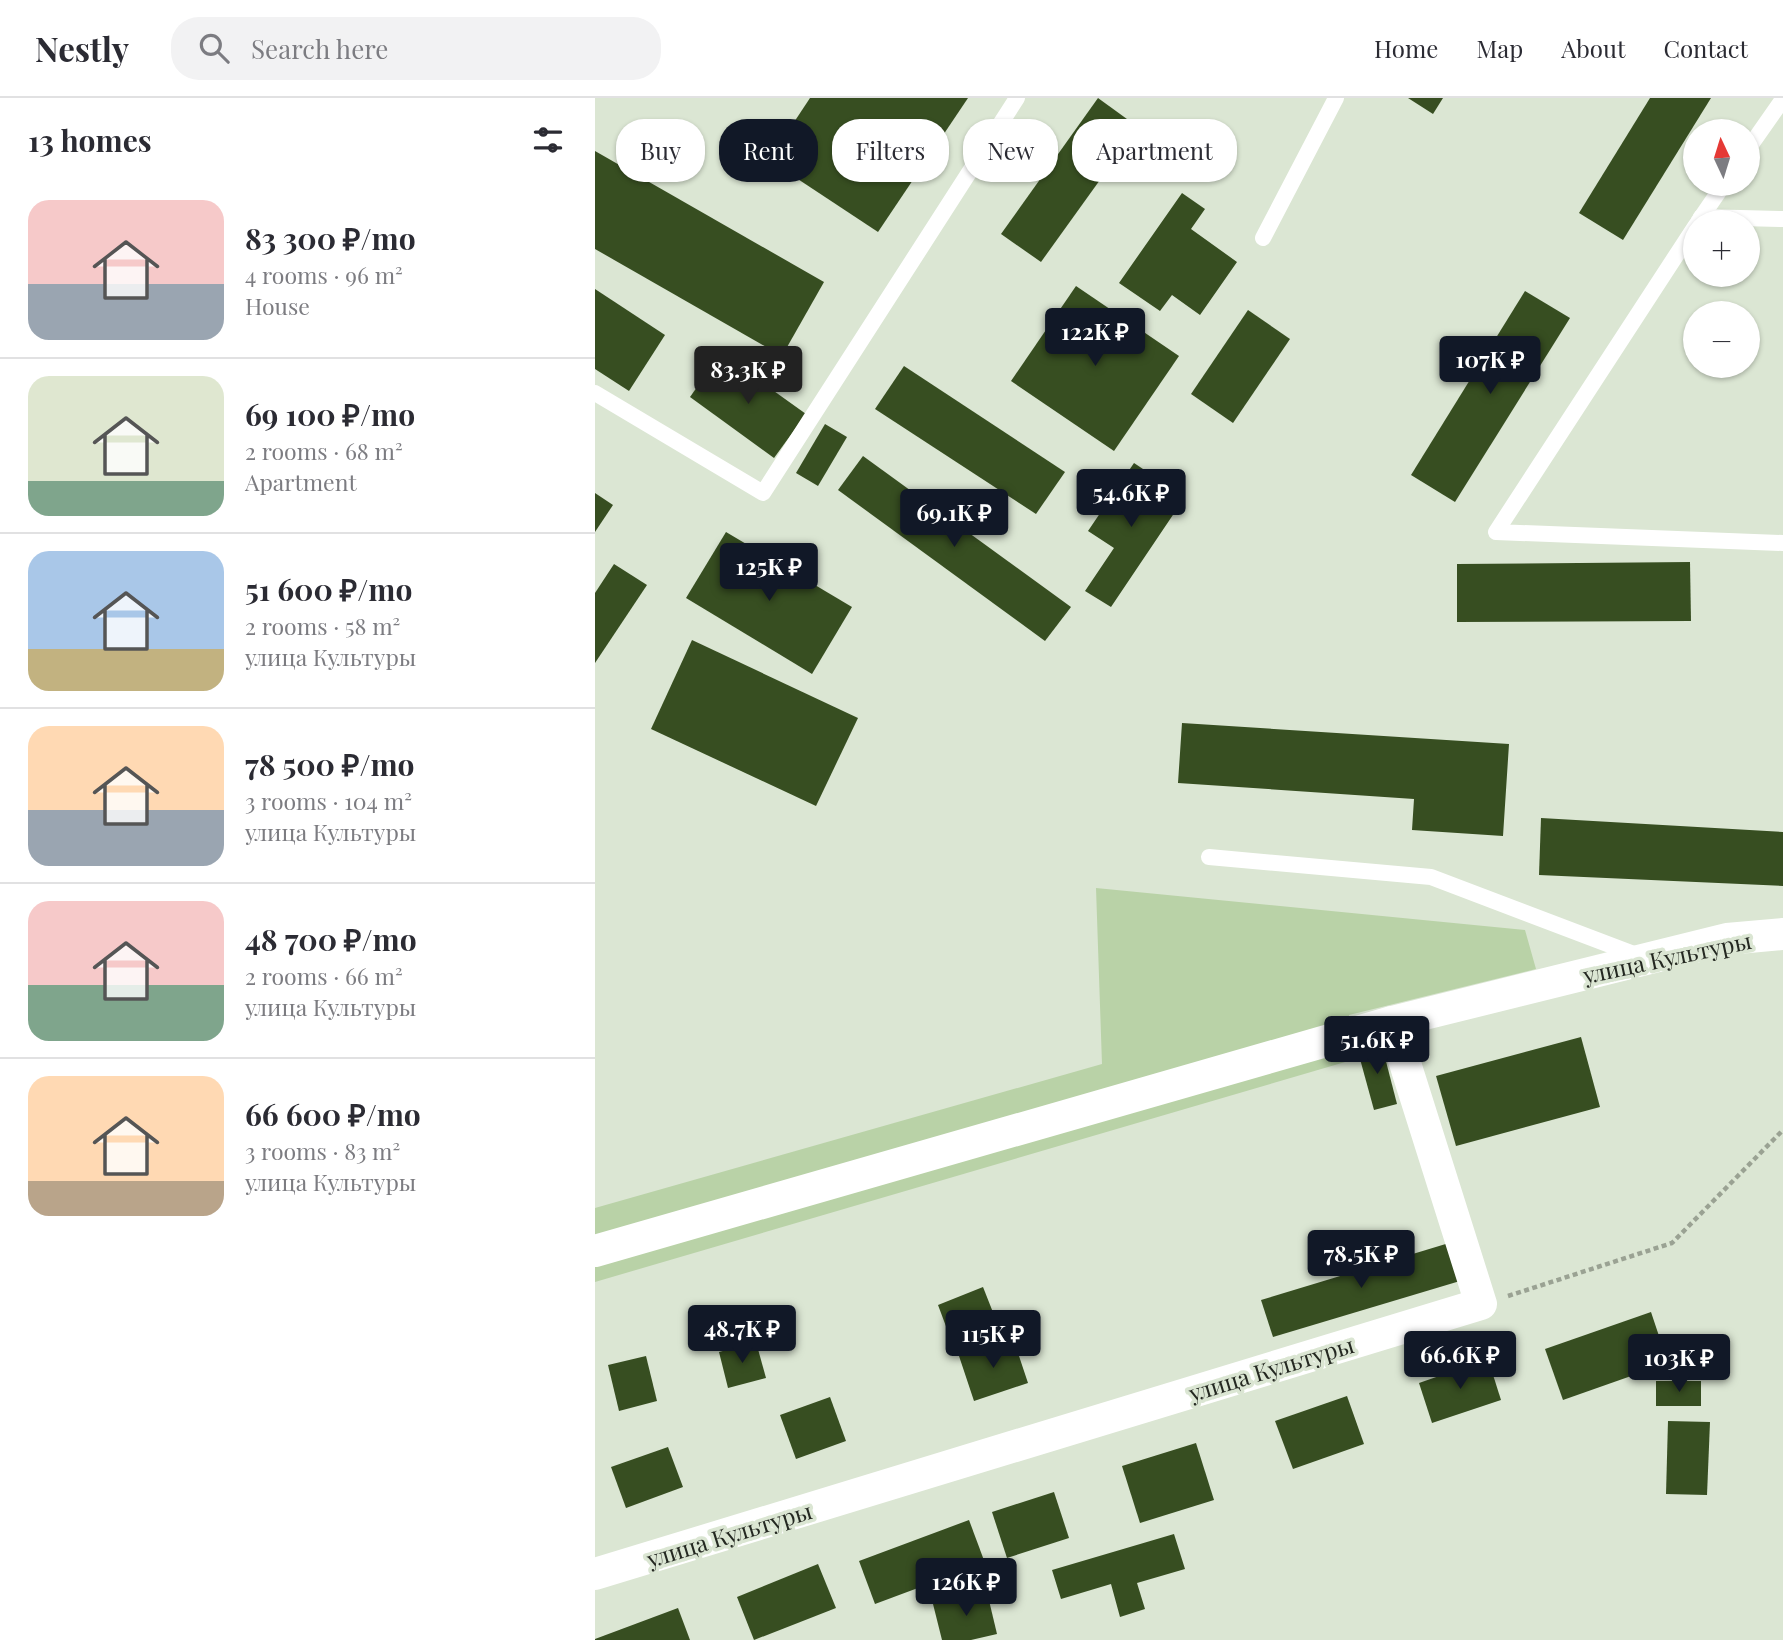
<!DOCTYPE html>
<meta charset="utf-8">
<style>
:root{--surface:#fff;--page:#f2f2f3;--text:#2b2b33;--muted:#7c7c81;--line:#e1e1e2;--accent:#111827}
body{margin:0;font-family:"Playfair Display",serif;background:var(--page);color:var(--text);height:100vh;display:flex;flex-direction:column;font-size:26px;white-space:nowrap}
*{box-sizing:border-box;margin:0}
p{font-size:23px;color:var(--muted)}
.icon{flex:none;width:38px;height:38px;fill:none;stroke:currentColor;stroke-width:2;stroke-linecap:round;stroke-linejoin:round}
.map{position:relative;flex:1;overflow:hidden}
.drawer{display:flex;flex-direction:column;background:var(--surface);width:595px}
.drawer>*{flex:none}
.guide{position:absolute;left:21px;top:21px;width:665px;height:63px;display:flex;gap:14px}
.needle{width:46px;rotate:356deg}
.fabs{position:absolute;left:1088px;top:21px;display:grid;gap:14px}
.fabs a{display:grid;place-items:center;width:77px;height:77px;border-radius:50%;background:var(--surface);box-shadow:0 2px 5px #0004;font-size:35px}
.price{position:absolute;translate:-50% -60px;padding:0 16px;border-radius:7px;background:var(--accent);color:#fff;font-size:23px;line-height:46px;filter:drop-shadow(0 2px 4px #0008)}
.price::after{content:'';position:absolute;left:50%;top:42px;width:21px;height:16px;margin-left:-10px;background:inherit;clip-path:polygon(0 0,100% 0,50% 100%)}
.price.current{background:#222;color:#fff}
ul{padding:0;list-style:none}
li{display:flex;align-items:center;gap:21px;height:175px;padding:0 28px}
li+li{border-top:2px solid var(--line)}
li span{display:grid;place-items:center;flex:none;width:196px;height:140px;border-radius:21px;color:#555}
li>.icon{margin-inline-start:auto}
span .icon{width:84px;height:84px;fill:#fffc;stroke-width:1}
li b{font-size:30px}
h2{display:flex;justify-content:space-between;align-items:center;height:84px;padding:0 28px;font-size:30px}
.pill{padding:0 24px;border-radius:28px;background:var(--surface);box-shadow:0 2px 5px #0004;font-size:24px;line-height:63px}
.pill.current{background:var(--accent);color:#fff}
header{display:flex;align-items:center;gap:42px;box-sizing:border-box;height:98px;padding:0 35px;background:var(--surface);border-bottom:2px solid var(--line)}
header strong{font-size:33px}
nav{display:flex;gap:38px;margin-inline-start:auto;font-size:24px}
.search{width:490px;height:63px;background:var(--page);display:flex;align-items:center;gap:18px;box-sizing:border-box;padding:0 24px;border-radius:28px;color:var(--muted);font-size:26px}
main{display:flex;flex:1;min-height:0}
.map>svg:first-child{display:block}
</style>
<header>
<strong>Nestly</strong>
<div class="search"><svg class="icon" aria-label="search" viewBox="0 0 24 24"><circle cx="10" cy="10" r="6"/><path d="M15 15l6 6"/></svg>Search here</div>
<nav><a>Home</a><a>Map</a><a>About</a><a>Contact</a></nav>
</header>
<main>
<section class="drawer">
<h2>13 homes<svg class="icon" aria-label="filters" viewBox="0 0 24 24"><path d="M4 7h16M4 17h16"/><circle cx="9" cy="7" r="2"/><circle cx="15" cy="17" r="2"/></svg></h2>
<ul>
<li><span style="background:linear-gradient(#f6c9c9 60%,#9aa5b1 0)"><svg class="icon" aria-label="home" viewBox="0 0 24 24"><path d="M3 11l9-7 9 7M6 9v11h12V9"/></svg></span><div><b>83 300 ₽/mo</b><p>4 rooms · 96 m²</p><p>House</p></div></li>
<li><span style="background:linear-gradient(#dfe7d0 75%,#7fa58c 0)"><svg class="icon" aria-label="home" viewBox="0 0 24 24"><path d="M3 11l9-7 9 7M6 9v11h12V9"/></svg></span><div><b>69 100 ₽/mo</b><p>2 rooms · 68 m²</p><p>Apartment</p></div></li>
<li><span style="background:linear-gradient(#a9c7e8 70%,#c2b280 0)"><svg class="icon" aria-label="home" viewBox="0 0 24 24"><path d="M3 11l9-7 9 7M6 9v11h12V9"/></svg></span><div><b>51 600 ₽/mo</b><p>2 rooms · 58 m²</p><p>улица Культуры</p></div></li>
<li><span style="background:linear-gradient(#ffd9b3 60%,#9aa5b1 0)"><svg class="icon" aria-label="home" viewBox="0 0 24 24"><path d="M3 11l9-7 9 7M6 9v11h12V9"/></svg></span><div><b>78 500 ₽/mo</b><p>3 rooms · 104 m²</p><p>улица Культуры</p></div></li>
<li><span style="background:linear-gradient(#f6c9c9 60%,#7fa58c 0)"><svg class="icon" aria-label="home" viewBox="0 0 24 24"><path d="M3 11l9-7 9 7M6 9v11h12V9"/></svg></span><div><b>48 700 ₽/mo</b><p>2 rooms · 66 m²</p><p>улица Культуры</p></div></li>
<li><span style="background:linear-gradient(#ffd9b3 75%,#b9a48a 0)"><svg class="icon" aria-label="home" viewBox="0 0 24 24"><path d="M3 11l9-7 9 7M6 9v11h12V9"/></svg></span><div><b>66 600 ₽/mo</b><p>3 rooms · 83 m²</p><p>улица Культуры</p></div></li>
</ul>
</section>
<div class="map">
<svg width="1188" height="1542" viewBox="0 0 1188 1542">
<rect width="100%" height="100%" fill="#dbe6d3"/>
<!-- green -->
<polygon fill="#b9d2a7" points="501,790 930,832 941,871 754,917 757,962 0,1184 0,1110 507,966"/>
<!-- building -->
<g fill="#374e21">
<polygon points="215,0 373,0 283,134 174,62"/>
<polygon points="503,0 543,29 446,164 406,136"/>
<polygon points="813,0 848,0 838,16"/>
<polygon points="1055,0 1116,0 1028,142 984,115"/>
<polygon points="0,53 229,184 187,258 0,151"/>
<polygon points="587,95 610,111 596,131 642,164 605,217 577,197 565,213 524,185"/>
<polygon points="481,188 584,258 519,353 416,283"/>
<polygon points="0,191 70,237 34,293 0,271"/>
<polygon points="930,193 975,220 860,404 816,377"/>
<polygon points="653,212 695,241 638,325 596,296"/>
<polygon points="126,255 211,316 179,360 95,299"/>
<polygon points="309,268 470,374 441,416 280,311"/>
<polygon points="230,326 252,339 223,388 201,375"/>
<polygon points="268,358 476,509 450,543 243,392"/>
<polygon points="539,365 590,399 516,509 490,493 519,450 493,433"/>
<polygon points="0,395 18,407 0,434"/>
<polygon points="131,434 257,509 217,576 91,500"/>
<polygon points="1095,464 1096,523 862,524 862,466"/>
<polygon points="19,466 52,487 0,565 0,495"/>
<polygon points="97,542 263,620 221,708 56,631"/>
<polygon points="587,625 914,646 908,738 817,732 819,701 583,685"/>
<polygon points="946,720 1188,734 1188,788 944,777"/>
<polygon points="986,939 1005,1009 861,1048 841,978"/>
<polygon points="786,944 802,1006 779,1012 762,950"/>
<polygon points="854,1145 865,1183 678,1239 666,1202"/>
<polygon points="388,1189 401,1222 355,1239 343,1207"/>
<polygon points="1056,1214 1073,1265 968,1302 950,1251"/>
<polygon points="418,1240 433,1285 379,1303 364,1258"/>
<polygon points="161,1244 171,1280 133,1290 124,1254"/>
<polygon points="51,1258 62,1303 24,1313 13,1267"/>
<polygon points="893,1261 906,1302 837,1325 824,1285"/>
<rect x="1061" y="1283" width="45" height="25"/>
<polygon points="752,1298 769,1346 698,1371 680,1323"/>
<polygon points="235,1299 251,1343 201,1361 185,1317"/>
<polygon points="1073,1323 1115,1324 1112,1397 1071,1396"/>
<polygon points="601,1345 619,1402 545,1425 527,1368"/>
<polygon points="73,1349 88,1389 31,1410 16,1369"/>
<polygon points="459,1394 474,1440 412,1460 397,1414"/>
<polygon points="374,1422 390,1465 280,1506 264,1463"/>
<polygon points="579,1436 590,1471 542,1485 550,1511 525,1519 516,1486 466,1501 457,1472"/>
<polygon points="223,1466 241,1510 159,1542 142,1499"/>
<polygon points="392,1494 402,1536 376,1542 347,1542 338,1506"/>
<polygon points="83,1510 95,1542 0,1542 0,1541"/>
</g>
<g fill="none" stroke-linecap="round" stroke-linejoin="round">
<!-- path -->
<polyline stroke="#9aa293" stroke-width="4.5" stroke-dasharray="5 3.5" stroke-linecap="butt" points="913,1198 1077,1145 1188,1032"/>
<!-- lane -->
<g stroke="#fff" stroke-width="16">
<polyline points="1153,51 1188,1"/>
<polyline points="1106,119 1188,121"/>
<polyline points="1103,124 1129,86"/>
<polyline points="1101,127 901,434 1188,445"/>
<polyline points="668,140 741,0"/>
<polyline points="0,295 168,395 422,0"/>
<polyline points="614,759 836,779 1044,858"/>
</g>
<!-- street -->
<g stroke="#fff" stroke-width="32">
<polyline points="0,1153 797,924"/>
<polyline points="0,1476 886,1206 797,924 1132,841 1188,836"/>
</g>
</g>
<g text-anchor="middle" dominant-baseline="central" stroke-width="7" stroke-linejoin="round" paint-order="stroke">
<!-- street labels -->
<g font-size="23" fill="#242821" stroke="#dbe6d3">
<text transform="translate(1072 859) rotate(-12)">улица Культуры</text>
<text transform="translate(676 1270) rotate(-17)">улица Культуры</text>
<text transform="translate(134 1436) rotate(-17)">улица Культуры</text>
</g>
</g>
</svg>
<div class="fabs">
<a><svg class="needle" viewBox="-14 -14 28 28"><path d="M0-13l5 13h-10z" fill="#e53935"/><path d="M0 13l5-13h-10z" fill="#7c7c81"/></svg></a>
<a>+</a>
<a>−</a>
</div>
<b class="price" style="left:500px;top:270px">122K ₽</b>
<b class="price" style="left:895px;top:298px">107K ₽</b>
<b class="price current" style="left:153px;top:308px">83.3K ₽</b>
<b class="price" style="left:536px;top:431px">54.6K ₽</b>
<b class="price" style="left:359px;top:451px">69.1K ₽</b>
<b class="price" style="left:174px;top:505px">125K ₽</b>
<b class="price" style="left:782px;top:978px">51.6K ₽</b>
<b class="price" style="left:766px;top:1192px">78.5K ₽</b>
<b class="price" style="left:147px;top:1267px">48.7K ₽</b>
<b class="price" style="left:398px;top:1272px">115K ₽</b>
<b class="price" style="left:865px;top:1293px">66.6K ₽</b>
<b class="price" style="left:1084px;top:1296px">103K ₽</b>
<b class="price" style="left:371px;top:1520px">126K ₽</b>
<div class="guide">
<a class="pill">Buy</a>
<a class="pill current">Rent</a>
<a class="pill">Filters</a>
<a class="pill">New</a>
<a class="pill">Apartment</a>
</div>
</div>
</main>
